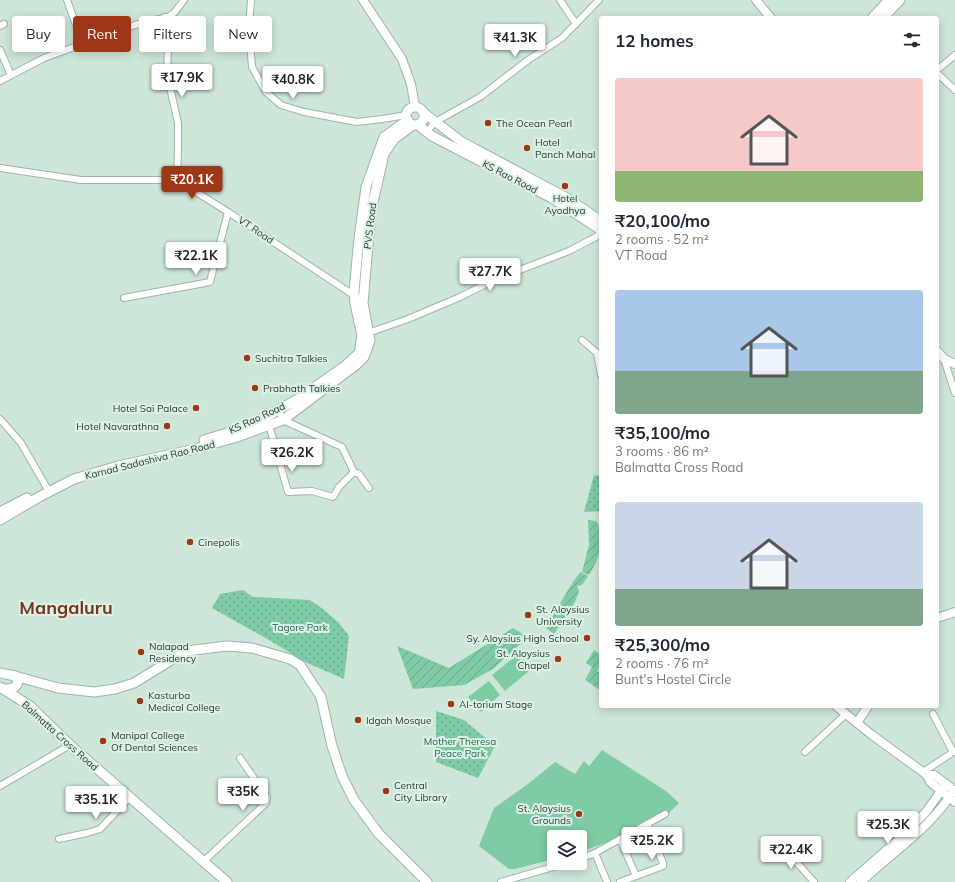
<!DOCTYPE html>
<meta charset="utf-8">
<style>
:root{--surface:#fff;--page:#f2f2f3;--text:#1f2937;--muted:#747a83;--accent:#9e3717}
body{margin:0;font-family:Mulish,sans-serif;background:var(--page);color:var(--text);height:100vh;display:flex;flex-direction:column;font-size:15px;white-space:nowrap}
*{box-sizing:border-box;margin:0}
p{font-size:13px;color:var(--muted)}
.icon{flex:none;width:22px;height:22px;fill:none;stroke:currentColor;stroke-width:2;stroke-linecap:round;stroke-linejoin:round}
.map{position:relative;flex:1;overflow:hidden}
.sheet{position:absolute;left:599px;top:16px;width:340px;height:692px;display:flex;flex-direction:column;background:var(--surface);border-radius:4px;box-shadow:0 2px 10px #0003}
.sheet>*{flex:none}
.hud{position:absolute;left:12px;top:16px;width:380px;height:36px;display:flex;gap:8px}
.tools{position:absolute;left:547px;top:830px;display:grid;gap:8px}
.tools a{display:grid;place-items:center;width:40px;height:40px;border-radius:4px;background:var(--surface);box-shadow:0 2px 10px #0003;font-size:20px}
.price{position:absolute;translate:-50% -34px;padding:0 9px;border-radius:4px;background:#fff;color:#222;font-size:13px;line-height:26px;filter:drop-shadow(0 1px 2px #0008)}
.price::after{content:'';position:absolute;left:50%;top:24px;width:12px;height:9px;margin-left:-6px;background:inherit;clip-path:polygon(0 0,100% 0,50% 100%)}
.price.selected{background:var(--accent);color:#fff}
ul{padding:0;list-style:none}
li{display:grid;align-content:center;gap:8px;height:212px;padding:0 16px}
li span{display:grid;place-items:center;height:124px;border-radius:4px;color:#555}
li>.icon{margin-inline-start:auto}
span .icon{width:72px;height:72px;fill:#fffc;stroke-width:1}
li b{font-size:17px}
h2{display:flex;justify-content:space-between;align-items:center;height:48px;padding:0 16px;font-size:17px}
.tag{padding:0 14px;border-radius:4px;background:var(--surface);box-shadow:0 2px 10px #0003;font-size:14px;line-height:36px}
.tag.selected{background:var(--accent);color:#fff}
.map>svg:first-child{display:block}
</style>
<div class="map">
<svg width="955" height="882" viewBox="0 0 955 882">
<defs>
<pattern id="park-dots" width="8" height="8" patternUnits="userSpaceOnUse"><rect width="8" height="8" fill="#7ecba5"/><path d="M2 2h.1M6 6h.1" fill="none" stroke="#68a687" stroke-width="1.8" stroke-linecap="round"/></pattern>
<pattern id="garden-furrows" width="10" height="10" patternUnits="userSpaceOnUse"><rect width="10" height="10" fill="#7ecba5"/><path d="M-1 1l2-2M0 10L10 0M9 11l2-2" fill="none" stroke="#68a687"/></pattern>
</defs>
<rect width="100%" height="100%" fill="#cde6d8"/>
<!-- grass -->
<g fill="#7ecba5">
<polygon points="517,655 529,671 505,691 492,675"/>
<polygon points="489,681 500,695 481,712 468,697"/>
<polygon points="602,750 666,791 679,803 661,821 650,823 619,838 580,852 580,837 554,837 554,859 515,869 509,869 479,846 494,808 528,784 555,762 575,774 584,761 589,766"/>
</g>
<!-- park -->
<g fill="url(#park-dots)">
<polygon points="594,475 601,476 601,511 584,512"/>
<polygon points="243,590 253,597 310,600 323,609 339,623 349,636 344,679 305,662 269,640 212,608 220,594"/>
<polygon points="436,711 464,720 495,746 478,778 436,762"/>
</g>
<!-- garden -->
<g fill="url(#garden-furrows)">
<path d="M588 520 596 521C607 537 599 560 589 575L582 572 589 545Z"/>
<polygon points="580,572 588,576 582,585 577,586 579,591 575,602 554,634 546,628 569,588"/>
<polygon points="513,628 528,637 493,669 464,685 413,689 397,646 449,668"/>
<polygon points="594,650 601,655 601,664 597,671 601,673 601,691 585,680 592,667 586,663"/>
</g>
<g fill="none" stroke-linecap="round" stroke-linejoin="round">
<!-- street casing -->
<g stroke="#9db5a8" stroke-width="8">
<g id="street">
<polyline points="67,0 83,44"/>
<polyline points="251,0 249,29 252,67 266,92 281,105 304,112 357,122 382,119 407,115"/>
<polyline points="560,0 576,24"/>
<polyline points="165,17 168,46 167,74 178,123 178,149 177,180"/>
<polyline points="0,26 4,24"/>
<polyline points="0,50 11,75"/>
<polyline points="937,70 955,55"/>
<polyline points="937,73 955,90"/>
<polyline points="0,81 44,58 135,25 168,17 174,13 184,0"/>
<polyline points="427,132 435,122 480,97 528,60 562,38 599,0"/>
<polyline points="0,168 81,180 177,180 228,212 355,296"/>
<polyline points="124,298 210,282 228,212"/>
<polyline points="368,333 408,319 460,297 494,280 569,251 596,237 601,232"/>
<polyline points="582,340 597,353 601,375"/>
<polyline points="944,359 955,393"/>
<polyline points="278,410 283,420 342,447 354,472 359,474 369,488"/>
<polyline points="0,419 21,443 47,488"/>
<polyline points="269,425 288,492 312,491 333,497 339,487 354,472"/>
<polyline points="933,714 953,752"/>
<polyline points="805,752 845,715"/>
<polyline points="923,772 955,751"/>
<polyline points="0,786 70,745"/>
<polyline points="59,839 87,833 100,829 130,797"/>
<polyline points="620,839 636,876"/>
<polyline points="783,847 814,882"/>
<polyline points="595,853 607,882"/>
<polyline points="580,859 595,853 665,814"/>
<polyline points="204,861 266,803 267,797 240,758"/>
<polyline points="501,882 567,863"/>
<polyline points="620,882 663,866 663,863 647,824"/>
</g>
</g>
<!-- secondary casing -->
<g stroke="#9db5a8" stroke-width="10">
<g id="secondary">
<polyline points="363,0 402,59 411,84 415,107"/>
<polyline points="756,0 771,18"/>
<polyline points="937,351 944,359 955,364"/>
<polyline points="937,618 955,612"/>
<polyline points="836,706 872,735 927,775 930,782 955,802"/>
<polyline points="857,723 868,706"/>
<polyline points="927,775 934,775 950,787"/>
<polyline points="850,882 898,840 926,812 946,784"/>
<path d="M861 882C892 852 931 828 954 790"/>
</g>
</g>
<!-- primary casing -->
<g stroke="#9db5a8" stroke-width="11">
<g id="primary">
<polyline points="872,18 889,0"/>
<polyline points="883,18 900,0"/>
<circle cx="415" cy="116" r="9"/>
<polyline points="424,113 462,142 567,198 601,221"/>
<polyline points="418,125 432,136 550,197 601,230"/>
<polyline points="204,440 230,432 266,417 298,399 345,366 359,353 362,336 355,303 354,292 359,238 366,187 384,137 408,120"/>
<polyline points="0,512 27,498"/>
<polyline points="0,520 39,497 74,479 118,466 191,450 237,437 283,420 356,365 364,357 370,341 363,303 371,211 384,154 394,139 413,125"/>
<path d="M0 673 15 676 18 681C17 689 10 689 3 689"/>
<polyline points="15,676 58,688 94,692 115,689 134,683 186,651 227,646 252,648 290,659 300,665 321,697 332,746 342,776 354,800 379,834 427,882"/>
<polyline points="0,687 30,706 70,745 227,882"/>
</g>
</g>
<!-- street -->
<use href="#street" stroke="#fff" stroke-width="6"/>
<!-- secondary -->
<use href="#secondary" stroke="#fff" stroke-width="8"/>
<!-- primary -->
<use href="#primary" stroke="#fff" stroke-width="9"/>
</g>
<!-- markers -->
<g fill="#9e3717" stroke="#daf3e5" stroke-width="1.5">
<circle cx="488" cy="123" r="4"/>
<circle cx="527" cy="148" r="4"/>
<circle cx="565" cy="186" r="4"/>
<circle cx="247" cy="358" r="4"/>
<circle cx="255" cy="388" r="4"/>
<circle cx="196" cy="408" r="4"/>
<circle cx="167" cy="426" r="4"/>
<circle cx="190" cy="542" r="4"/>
<circle cx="528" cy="615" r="4"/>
<circle cx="587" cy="638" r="4"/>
<circle cx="141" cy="652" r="4"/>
<circle cx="558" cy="659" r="4"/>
<circle cx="140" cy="701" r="4"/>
<circle cx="451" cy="704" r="4"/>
<circle cx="358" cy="720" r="4"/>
<circle cx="103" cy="741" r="4"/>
<circle cx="386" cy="791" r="4"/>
<circle cx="579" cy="814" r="4"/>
</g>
<g text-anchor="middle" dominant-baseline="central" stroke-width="4" stroke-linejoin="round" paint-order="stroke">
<!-- poi labels -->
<g font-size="10" fill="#2e3833" stroke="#daf3e5" text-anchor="start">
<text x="496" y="123">The Ocean Pearl</text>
<text x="535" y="142">Hotel<tspan x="535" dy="12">Panch Mahal</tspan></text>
<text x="565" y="198" text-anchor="middle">Hotel<tspan x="565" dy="12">Ayodhya</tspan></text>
<text x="255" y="358">Suchitra Talkies</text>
<text x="263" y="388">Prabhath Talkies</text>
<text x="188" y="408" text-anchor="end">Hotel Sai Palace</text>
<text x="159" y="426" text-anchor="end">Hotel Navarathna</text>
<text x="198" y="542">Cinepolis</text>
<text x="536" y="609">St. Aloysius<tspan x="536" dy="12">University</tspan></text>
<text x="579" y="638" text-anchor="end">Sy. Aloysius High School</text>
<text x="149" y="646">Nalapad<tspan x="149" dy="12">Residency</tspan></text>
<text x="550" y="653" text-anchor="end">St. Aloysius<tspan x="550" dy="12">Chapel</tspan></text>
<text x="148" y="695">Kasturba<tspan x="148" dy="12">Medical College</tspan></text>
<text x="459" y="704">Al-torium Stage</text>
<text x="366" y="720">Idgah Mosque</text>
<text x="111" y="735">Manipal College<tspan x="111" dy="12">Of Dental Sciences</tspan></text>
<text x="394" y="785">Central<tspan x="394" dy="12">City Library</tspan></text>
<text x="571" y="808" text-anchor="end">St. Aloysius<tspan x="571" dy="12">Grounds</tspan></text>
</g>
<!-- street labels -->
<g font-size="10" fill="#2e3833" stroke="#daf3e5">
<text transform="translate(510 177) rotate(27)">KS Rao Road</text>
<text transform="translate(370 226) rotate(-83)">PVS Road</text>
<text transform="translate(256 230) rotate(34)">VT Road</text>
<text transform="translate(257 418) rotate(-25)">KS Rao Road</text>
<text transform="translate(150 460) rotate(-14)">Karnad Sadashiva Rao Road</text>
<text transform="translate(60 736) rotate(42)">Balmatta Cross Road</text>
</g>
<!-- park labels -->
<g font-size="10" fill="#246549" stroke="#daf3e5">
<text x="300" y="627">Tagore Park</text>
<text x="460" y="741">Mother Theresa<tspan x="460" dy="12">Peace Park</tspan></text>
</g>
<!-- town labels -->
<g font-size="18" font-weight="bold" fill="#783421" stroke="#daf3e5">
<text x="66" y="607">Mangaluru</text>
</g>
</g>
</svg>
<div class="tools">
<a><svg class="icon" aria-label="layers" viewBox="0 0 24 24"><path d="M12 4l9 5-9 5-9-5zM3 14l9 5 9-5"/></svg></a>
</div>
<b class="price" style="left:515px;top:58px">₹41.3K</b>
<b class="price" style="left:182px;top:98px">₹17.9K</b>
<b class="price" style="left:293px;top:100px">₹40.8K</b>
<b class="price selected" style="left:192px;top:200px">₹20.1K</b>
<b class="price" style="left:196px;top:276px">₹22.1K</b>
<b class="price" style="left:490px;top:292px">₹27.7K</b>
<b class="price" style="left:292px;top:473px">₹26.2K</b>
<b class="price" style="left:243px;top:812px">₹35K</b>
<b class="price" style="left:96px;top:820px">₹35.1K</b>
<b class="price" style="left:888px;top:845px">₹25.3K</b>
<b class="price" style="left:652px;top:861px">₹25.2K</b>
<b class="price" style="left:791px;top:870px">₹22.4K</b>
<div class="hud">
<a class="tag">Buy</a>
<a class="tag selected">Rent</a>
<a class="tag">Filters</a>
<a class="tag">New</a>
</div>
<section class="sheet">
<h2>12 homes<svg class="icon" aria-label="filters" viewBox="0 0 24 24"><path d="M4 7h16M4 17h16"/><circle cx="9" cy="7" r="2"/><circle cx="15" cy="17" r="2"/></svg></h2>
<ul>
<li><span style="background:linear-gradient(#f6c9c9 75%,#8fb573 0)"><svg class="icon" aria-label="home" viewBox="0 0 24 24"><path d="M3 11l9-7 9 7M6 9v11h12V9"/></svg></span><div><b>₹20,100/mo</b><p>2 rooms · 52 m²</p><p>VT Road</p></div></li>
<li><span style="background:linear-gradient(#a9c7e8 65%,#7fa58c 0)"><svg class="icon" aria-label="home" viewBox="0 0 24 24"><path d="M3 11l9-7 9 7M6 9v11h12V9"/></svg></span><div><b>₹35,100/mo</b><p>3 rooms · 86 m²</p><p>Balmatta Cross Road</p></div></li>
<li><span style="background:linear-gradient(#c9d6e8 70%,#7fa58c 0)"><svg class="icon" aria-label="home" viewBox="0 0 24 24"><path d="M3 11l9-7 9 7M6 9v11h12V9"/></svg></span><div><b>₹25,300/mo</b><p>2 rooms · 76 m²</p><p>Bunt's Hostel Circle</p></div></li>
</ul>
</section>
</div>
